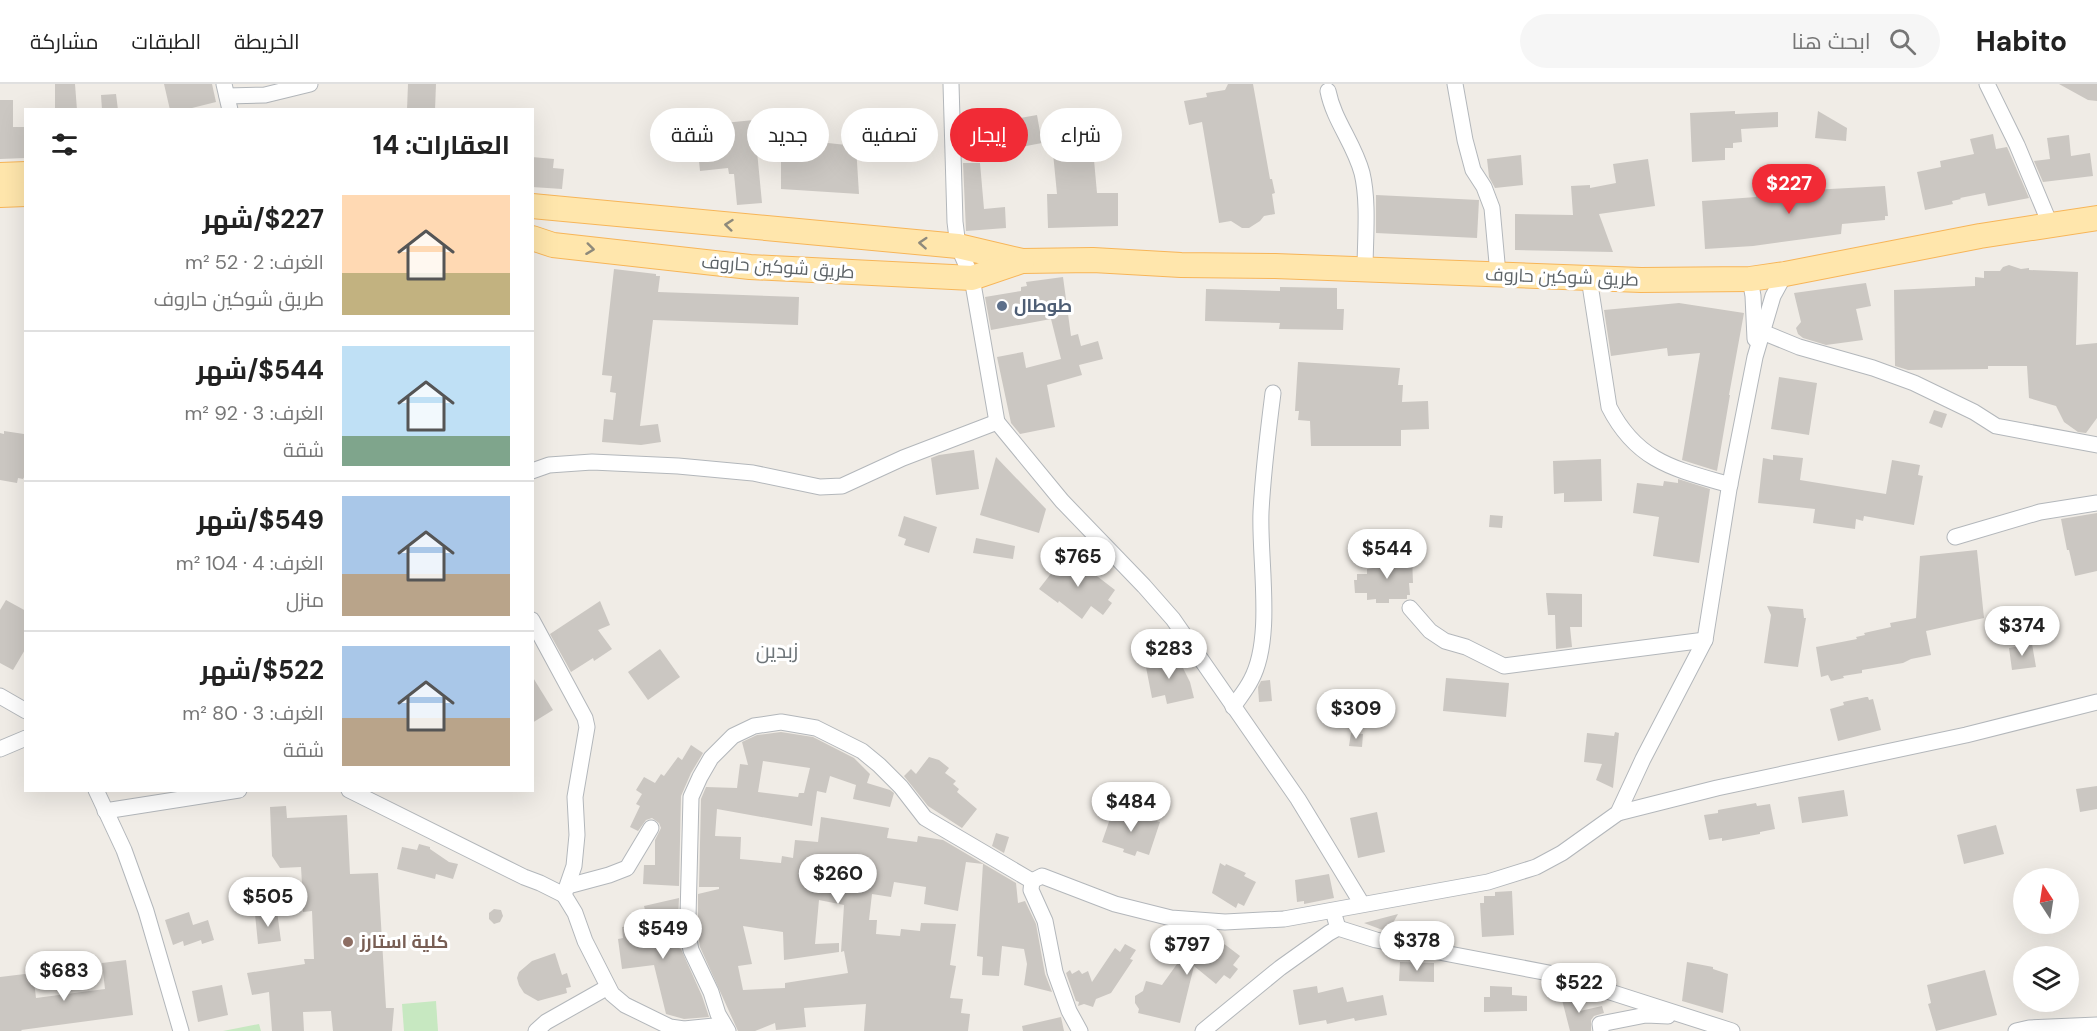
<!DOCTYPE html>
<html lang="ar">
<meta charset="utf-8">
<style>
:root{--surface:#fff;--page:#f6f6f6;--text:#222;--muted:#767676;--line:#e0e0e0;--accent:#f12b36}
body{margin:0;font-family:"DM Sans",Cairo,sans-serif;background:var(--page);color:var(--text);direction:rtl;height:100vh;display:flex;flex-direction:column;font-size:22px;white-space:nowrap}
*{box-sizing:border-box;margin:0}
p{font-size:20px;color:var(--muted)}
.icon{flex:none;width:33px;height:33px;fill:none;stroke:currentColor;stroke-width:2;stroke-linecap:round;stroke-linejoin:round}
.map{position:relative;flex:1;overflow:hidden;direction:ltr}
.details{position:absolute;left:24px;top:24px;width:510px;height:684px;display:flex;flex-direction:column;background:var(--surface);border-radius:0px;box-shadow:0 6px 24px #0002;direction:rtl}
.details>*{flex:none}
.banner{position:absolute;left:552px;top:24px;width:570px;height:54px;direction:rtl;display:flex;gap:12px}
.needle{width:39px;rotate:348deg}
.controls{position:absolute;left:2013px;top:784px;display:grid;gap:12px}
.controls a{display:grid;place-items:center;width:66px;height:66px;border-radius:50%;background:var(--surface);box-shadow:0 6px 24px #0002;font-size:30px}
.price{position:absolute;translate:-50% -51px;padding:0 14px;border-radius:21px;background:#fff;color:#222;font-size:20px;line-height:39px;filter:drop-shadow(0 2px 3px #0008)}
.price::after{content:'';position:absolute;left:50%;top:36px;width:18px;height:14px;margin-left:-9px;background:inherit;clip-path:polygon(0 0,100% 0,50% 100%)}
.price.active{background:var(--accent);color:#fff}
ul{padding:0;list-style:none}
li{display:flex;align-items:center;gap:18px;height:150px;padding:0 24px}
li+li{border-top:2px solid var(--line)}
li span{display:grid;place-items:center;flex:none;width:168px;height:120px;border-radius:0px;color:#555}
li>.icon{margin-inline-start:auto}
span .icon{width:72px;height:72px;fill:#fffc;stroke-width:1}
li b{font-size:26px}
h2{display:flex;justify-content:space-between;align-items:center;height:72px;padding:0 24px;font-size:26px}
.pill{padding:0 21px;border-radius:27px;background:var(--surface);box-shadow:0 6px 24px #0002;font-size:21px;line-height:54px}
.pill.active{background:var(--accent);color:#fff}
header{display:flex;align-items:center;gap:36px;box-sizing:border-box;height:84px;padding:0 30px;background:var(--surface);border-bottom:2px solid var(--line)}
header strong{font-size:28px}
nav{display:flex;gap:33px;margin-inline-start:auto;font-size:21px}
.search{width:420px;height:54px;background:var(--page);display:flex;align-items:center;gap:15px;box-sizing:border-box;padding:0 21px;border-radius:33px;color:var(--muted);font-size:22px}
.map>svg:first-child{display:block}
</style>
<header>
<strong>Habito</strong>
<div class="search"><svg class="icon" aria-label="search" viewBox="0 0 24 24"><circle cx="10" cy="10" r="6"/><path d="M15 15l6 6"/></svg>ابحث هنا</div>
<nav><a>الخريطة</a><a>الطبقات</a><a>مشاركة</a></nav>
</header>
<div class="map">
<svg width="2097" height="947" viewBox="0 0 2097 947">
<rect width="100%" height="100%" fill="#f0ece6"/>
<!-- green -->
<g fill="#c7e8c1">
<polygon points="436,917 438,947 404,947 402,920"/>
<polygon points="259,940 261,947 223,947"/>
</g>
<!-- building -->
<g fill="#cbc7c2" fill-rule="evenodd">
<polygon points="55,0 75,0 77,26 55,26"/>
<polygon points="164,0 212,0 216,18 184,26 170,26"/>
<polygon points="408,0 436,0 435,26 407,26"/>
<polygon points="1228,0 1253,0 1270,95 1272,95 1275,109 1272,110 1275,130 1264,132 1260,137 1249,144 1242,144 1231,137 1219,139 1202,38 1189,41 1184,17 1207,13 1206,9 1225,6"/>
<polygon points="2059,0 2097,0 2097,17 2088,16"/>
<polygon points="116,10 118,26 102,26 101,11"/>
<polygon points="0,16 13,16 13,43 26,43 26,74 0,75"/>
<polygon points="1735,27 1735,30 1778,28 1778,43 1741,45 1742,58 1733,59 1733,64 1725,64 1725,76 1692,78 1690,29"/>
<polygon points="1818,27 1847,44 1846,57 1815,54"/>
<polygon points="1037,31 1042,59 1021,63 1021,66 973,74 968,43"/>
<polygon points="754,36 762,119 737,121 734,90 729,90 728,84 700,87 696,47 724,44 724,39"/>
<polygon points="1993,50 1996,65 2007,63 2029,114 1988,122 1985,109 1960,114 1961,115 1952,117 1953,120 1925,126 1917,88 1941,83 1940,77 1974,70 1970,55"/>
<polygon points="2069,51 2071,72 2090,69 2093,92 2043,98 2034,77 2050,75 2047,54"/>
<polygon points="781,54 856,62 859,110 781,105"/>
<polygon points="1093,65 1097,109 1118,109 1118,142 1048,144 1047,110 1057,110 1053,69"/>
<polygon points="1521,71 1523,101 1495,104 1489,93 1487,75"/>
<polygon points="532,73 554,75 553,84 564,85 562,105 532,103"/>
<polygon points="1648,75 1655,122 1599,130 1613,168 1515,166 1515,130 1573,131 1571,102 1590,101 1590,104 1616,99 1613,80"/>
<polygon points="963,79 980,79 984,125 1005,123 1006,144 966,147"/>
<polygon points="1755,102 1811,109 1812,106 1885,102 1888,132 1885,132 1885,136 1842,140 1841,150 1753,162 1705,165 1702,117 1756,113"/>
<polygon points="1376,111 1479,116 1477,154 1376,149"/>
<polygon points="2009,181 2021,185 2029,184 2029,186 2078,188 2076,261 2097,259 2097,334 2086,349 2078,348 2064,338 2056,322 2029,314 2027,282 1988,282 1988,285 1908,286 1895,282 1894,206 1975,202 1975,193 1984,194 1984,187 2000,187 2003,183"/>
<polygon points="614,185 656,190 656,192 660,192 658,208 799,213 798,241 653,236 640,342 658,340 661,358 641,361 602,358 604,335 613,336 616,309 610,308 612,292 602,291"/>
<polygon points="1063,193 1071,252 1078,250 1081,262 1098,257 1103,275 1079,281 1082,291 1047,301 1055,343 1020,350 1011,339 997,273 1023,268 1026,284 1061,275 1051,235 991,246 985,213 1021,207 1021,203 1027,202 1026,198"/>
<polygon points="1866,199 1871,222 1856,225 1863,256 1826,261 1803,254 1798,250 1796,244 1801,238 1794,209"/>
<polygon points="1280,203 1337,204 1337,225 1344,225 1343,246 1279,245 1280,239 1205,237 1206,205 1280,207"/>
<polygon points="1679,219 1744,229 1729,311 1730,311 1717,387 1682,376 1700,269 1668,272 1667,264 1611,272 1604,226"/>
<polygon points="1298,278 1400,284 1398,301 1403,301 1402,318 1428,317 1429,345 1401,346 1401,362 1311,362 1310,337 1298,336 1299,327 1295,327"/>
<polygon points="1779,293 1817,299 1809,351 1771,345"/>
<polygon points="1934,326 1947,330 1942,344 1929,339"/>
<polygon points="4,347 24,350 24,353 26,353 26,390 23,395 18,394 17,399 0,396 0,349 4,350"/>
<polygon points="974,366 979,405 936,411 931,374 939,371"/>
<polygon points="1773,371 1803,374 1800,396 1886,410 1892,376 1920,381 1918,391 1923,392 1914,441 1864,432 1863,437 1856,435 1855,445 1813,439 1815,425 1758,419 1763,374 1773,376"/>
<polygon points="996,373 1046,425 1039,449 980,431"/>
<polygon points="1601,375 1602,417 1564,418 1564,409 1554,410 1553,377"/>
<polygon points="1678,395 1710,405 1699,479 1653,472 1659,433 1633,429 1637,399 1663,402 1664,397 1678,399"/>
<polygon points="2097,429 2097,487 2075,492 2069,466 2067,466 2061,435"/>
<polygon points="1490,431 1503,432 1502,444 1489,443"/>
<polygon points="904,432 937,443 929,469 904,461 906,455 898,452"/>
<polygon points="976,454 1015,462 1013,475 973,469"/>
<polygon points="1977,466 1984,534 1926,547 1931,571 1911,575 1903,579 1862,586 1862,589 1843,592 1844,594 1831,597 1828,591 1821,593 1816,563 1857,555 1856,553 1865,551 1864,549 1891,543 1890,539 1916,534 1920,472"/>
<polygon points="1067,469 1115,506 1108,516 1112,519 1103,531 1091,522 1082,535 1059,517 1058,519 1039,505"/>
<polygon points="1412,473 1413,499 1409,499 1410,511 1407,511 1407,515 1389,515 1389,519 1376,519 1376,515 1367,516 1367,509 1355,509 1354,496 1357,496 1357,490 1367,490 1367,485 1373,484 1373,475"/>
<polygon points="1546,509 1582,510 1582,543 1570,543 1572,563 1556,565 1555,531 1548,531"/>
<polygon points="6,516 26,527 26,564 13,586 0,579 0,526"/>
<polygon points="600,517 610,541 598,546 612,565 594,577 593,574 571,588 550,550"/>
<polygon points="1767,522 1803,525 1804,534 1806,534 1798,583 1764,579 1771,531"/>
<polygon points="2032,560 2036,583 2012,586 2009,564"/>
<polygon points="660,565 680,593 648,616 628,588"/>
<polygon points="1177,572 1190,598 1194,614 1167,620 1165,611 1152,614 1145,578"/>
<polygon points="532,592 553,626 532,639"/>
<polygon points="1446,594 1509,599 1506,633 1443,627"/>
<polygon points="1270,596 1272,617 1259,618 1258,603 1261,597"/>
<polygon points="1866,613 1868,613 1869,616 1873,615 1881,646 1838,657 1830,625 1844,621 1843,618"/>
<path d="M781 648 813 653 854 674 870 690 867 699 890 706 894 709 890 723 853 715 856 701 830 692 826 709 817 707 812 742 717 725 715 752 741 753 740 775 781 779 782 772 793 774 795 756 818 758 821 733 889 744 887 754 917 758 918 752 943 756 1016 799 1018 819 1025 817 1036 840 1045 890 1052 908 1024 901 1027 880 1024 865 1002 862 999 892 982 891 983 873 977 872 983 780 966 778 958 827 924 820 926 803 894 798 891 813 872 810 869 836H877L876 850 900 852 901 845 920 847 921 839 956 840 950 881 956 882 950 914 963 915 961 929 970 930 968 947H864L866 920 804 924 806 943 776 946 775 939 755 947H738L700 863 698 850V810L719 805V803H699L701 715 706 703 737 704 740 680 748 681 742 658 757 651ZM763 677 810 684 804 709H799L798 713 758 708ZM819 816 844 821 841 868 844 867 848 889 785 899V904L743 906 738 882 752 880 743 842 783 848 784 876 839 868V859L815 860Z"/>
<polygon points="1615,648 1619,649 1613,704 1596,696 1602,680 1584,678 1587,649 1614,652"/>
<polygon points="1351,649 1363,650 1362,663 1349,662"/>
<polygon points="691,661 703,669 691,689 681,712 679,802 643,800 644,781 655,781 655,756 661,744 659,739 652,734 646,736 638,747 630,743 640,722 636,720 642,710 636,706 644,693 655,699 661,690 664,692 678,673 682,676"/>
<polygon points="929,673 939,676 949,684 945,689 956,697 953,700 959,705 957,708 977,725 962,744 928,722 904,692 911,685 916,690"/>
<polygon points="2097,702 2097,725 2080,728 2076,705"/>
<polygon points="1844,706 1848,732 1802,739 1798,713"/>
<polygon points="1756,719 1757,722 1770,720 1775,745 1760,748 1760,750 1722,757 1722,754 1709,756 1704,731 1718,729 1718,726"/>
<polygon points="286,722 287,734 347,731 350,790 378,789 386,924 394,924 392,947 333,947 331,927 303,928 304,947 272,947 269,908 252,911 247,889 305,880 304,875 314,875 312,827 303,828 303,819 297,812 298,805 302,800 301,783 280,784 272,772 270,723"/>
<polygon points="1125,727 1160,738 1149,771 1137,767 1135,772 1123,768 1124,765 1102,758 1111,732 1115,733 1116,729 1124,732"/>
<polygon points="1377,728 1385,768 1358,774 1350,734"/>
<polygon points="1996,741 2004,770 1964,780 1957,751"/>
<polygon points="996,749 1009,753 1004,769 992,762"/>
<polygon points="419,760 430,763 430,765 449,778 458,780 453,795 436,790 435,795 397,785 402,763 417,766"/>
<polygon points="1220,779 1225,782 1226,780 1246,789 1244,792 1256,798 1244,822 1238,819 1236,824 1212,809"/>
<polygon points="1329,790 1334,814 1304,820 1304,817 1297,818 1295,796"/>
<polygon points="1512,807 1514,851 1482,853 1480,819 1484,819 1484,812 1495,812 1495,808"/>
<polygon points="679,814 678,835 664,838 669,859 681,865 702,912 709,933 684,935 666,930 654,881 622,885 618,855 623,854 622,843 633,842 632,832 646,830 644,822"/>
<polygon points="494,825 501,826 503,832 500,838 494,840 489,835 489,829"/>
<polygon points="277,827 281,857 258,860 255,830"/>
<polygon points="189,828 193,841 208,836 214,856 202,860 201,856 184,862 183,857 173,861 165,836"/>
<polygon points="1398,830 1388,848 1364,839"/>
<polygon points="1197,846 1206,846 1240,872 1233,881 1238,885 1230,895 1224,891 1216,900 1194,882 1180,939 1138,929 1139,925 1135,919 1135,912 1143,907 1146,897 1162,901 1182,873 1178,870"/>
<polygon points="1125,860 1136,866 1130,875 1133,876 1111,909 1096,915 1093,923 1084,920 1078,922 1079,918 1076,917 1066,889 1070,886 1072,890 1079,886 1082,890 1088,887 1092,898 1115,864 1120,868"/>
<polygon points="555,869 562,891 567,889 571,903 566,904 567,909 538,917 524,909 519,901 517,894 519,888 532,877"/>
<polygon points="126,876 133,931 21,946 22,947 0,947 0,893 33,889 36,914 105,905 102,879"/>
<polygon points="1400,878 1434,879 1434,898 1399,897"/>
<polygon points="1687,878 1713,883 1713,885 1728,890 1723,929 1682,917"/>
<polygon points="1985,886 1997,931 1936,947 1928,920 1931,919 1927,901"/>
<polygon points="222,901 228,931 198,938 192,907"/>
<polygon points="1317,902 1318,909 1343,903 1347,918 1383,911 1387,931 1355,937 1354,934 1327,940 1326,936 1299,941 1293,906"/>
<polygon points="1490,902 1512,903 1512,911 1527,912 1527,927 1484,928 1484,913 1490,913"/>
<polygon points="1575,908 1580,927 1602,922 1604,929 1594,932 1591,936 1591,947 1570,947 1561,912"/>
<polygon points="1061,933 1064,947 1023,947 1022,942"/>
</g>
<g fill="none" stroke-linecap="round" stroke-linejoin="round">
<!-- minor casing -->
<g stroke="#b3b7bb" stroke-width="17">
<g id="minor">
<polyline points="224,0 230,26"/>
<polyline points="951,0 955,138 958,162 972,194 997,338 1062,417 1144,502 1173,535 1298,715 1362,820"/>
<polyline points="1455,0 1465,56 1473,86 1484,103 1492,124 1498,190"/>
<polyline points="1987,0 2017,61 2050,140"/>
<path d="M1328 7C1334 37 1354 59 1362 89 1369 118 1365 157 1365 187"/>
<polyline points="227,12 265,11 310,0"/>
<path d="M1589 194 1609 323C1637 378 1675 385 1730 401"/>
<polyline points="1750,195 1753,212 1755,255"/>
<polyline points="1755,245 1799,263 1873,284 1914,299 1974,328 1996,342 2097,361"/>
<polyline points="532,387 549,381 592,378 678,382 753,389 820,403 842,402 903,374 997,338"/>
<polyline points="1955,453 2040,428 2097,419"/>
<polyline points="1410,524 1430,547 1445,557 1466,563 1504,582 1705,556"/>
<polyline points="0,612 26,627"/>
<path d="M1233 623C1239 614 1246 606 1251 596 1274 554 1259 476 1261 428 1263 388 1268 348 1273 309"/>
<polyline points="0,665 26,654"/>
<polyline points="96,706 124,766 146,827 181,947"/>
<polyline points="349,706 524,793 540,799 564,811 574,782 577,751 575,713 587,643 585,634 532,536"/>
<polyline points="105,727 239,706"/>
<polyline points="1618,729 1717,704 1966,651 2097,618"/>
<polyline points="568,802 609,791 627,784 651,744"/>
<polyline points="564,811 575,829 585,857 612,910 625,921 670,943 684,945 724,941"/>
<polyline points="1338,844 1376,856 1554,890 1732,947"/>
<polyline points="536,947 546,938 608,903"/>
<polyline points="728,947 718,930 711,908 691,866 688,851 688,833 691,713 700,693 711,674 733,652 754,642 781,638 816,644 862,667 879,681 901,703 925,734 1032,797"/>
<polyline points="1080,947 1069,927 1055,888 1045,837 1031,806 1032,797 1042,792 1115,820 1171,834 1225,838 1284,835 1488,798 1536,783 1562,769 1618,729 1643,675 1705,556 1729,405 1755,273 1773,212 1785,190"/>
<polyline points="1203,947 1280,884 1329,849 1338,844 1335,834"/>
<polyline points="1601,947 1600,940 1646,931 1668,932"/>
<polyline points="2016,947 2029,944 2097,941"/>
</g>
</g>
<!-- primary casing -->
<g stroke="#f7b558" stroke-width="26">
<g id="primary">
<polyline points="0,91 26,90"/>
<polyline points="0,111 26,110"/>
<polyline points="532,122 958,162 1022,177 1093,176 1181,181 1275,182 1641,196 1750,195 1785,190 1980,152 2097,134"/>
<polyline points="532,154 553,161 750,183 972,194 1022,177"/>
</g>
</g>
<!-- minor -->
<use href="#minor" stroke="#fff" stroke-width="15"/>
<!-- primary -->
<use href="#primary" stroke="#ffe6ac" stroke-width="24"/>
</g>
<!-- one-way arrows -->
<defs><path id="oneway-chevron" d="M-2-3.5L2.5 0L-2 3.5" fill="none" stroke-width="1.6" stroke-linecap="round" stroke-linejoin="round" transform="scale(1.5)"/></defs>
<g stroke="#8e8a7c">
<use href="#oneway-chevron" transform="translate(729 141) rotate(-174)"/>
<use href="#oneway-chevron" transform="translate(923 159) rotate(-176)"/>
<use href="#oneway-chevron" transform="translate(590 165) rotate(7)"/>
</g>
<!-- markers -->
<circle fill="#5c6f8a" stroke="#fff" stroke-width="2" cx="1002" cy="222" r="6"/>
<circle fill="#8d6e63" stroke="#fff" stroke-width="2" cx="348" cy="858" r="6"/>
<g text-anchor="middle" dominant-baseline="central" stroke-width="6" stroke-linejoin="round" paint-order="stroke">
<!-- street labels -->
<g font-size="18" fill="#5d6367" stroke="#fff">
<text transform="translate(778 183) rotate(4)">طريق شوكين حاروف</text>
<text transform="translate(1562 193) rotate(2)">طريق شوكين حاروف</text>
</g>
<!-- service labels -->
<g font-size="18" font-weight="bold" fill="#4e5e75" stroke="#fff" text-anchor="start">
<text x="1014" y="222">طوطال</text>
</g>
<!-- education labels -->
<g font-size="18" font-weight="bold" fill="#785e54" stroke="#fff" text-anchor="start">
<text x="360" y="858">كلية استارز</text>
</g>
<!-- quarter labels -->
<g font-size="21" fill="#6e7579" stroke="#fff">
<text x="777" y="567">زبدين</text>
</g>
</g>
</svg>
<div class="controls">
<a><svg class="needle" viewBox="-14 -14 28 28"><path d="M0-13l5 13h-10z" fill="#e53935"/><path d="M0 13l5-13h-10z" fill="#767676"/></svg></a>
<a><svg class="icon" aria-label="layers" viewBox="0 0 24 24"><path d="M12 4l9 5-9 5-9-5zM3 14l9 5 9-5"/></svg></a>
</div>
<b class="price active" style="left:1789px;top:131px">$227</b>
<b class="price" style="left:1387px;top:496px">$544</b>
<b class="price" style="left:1078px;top:504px">$765</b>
<b class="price" style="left:2022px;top:573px">$374</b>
<b class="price" style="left:1169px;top:596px">$283</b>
<b class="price" style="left:1356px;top:656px">$309</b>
<b class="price" style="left:1131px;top:749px">$484</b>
<b class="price" style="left:838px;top:821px">$260</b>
<b class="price" style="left:268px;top:844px">$505</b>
<b class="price" style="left:663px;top:876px">$549</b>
<b class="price" style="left:1417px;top:888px">$378</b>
<b class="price" style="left:1187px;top:892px">$797</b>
<b class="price" style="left:64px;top:918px">$683</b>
<b class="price" style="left:1579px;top:930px">$522</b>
<div class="banner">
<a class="pill">شراء</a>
<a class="pill active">إيجار</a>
<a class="pill">تصفية</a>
<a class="pill">جديد</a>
<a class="pill">شقة</a>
</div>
<section class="details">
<h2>العقارات: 14<svg class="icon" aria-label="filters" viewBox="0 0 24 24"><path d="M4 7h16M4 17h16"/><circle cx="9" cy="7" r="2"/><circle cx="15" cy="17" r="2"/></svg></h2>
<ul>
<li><span style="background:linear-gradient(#ffd9b3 65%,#c2b280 0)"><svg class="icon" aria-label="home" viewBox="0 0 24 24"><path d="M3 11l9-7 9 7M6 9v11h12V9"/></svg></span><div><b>$227/شهر</b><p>الغرف: 2 · 52 m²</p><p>طريق شوكين حاروف</p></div></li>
<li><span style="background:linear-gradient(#bfe0f5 75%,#7fa58c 0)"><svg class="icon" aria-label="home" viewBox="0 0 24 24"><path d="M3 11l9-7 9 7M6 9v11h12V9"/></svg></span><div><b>$544/شهر</b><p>الغرف: 3 · 92 m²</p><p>شقة</p></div></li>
<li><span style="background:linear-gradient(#a9c7e8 65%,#b9a48a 0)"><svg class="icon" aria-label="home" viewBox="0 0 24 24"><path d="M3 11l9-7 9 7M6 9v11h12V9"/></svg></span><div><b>$549/شهر</b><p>الغرف: 4 · 104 m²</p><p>منزل</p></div></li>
<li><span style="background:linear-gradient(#a9c7e8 60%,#b9a48a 0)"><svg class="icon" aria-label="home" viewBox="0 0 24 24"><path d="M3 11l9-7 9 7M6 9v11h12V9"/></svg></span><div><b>$522/شهر</b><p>الغرف: 3 · 80 m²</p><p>شقة</p></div></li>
</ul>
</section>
</div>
